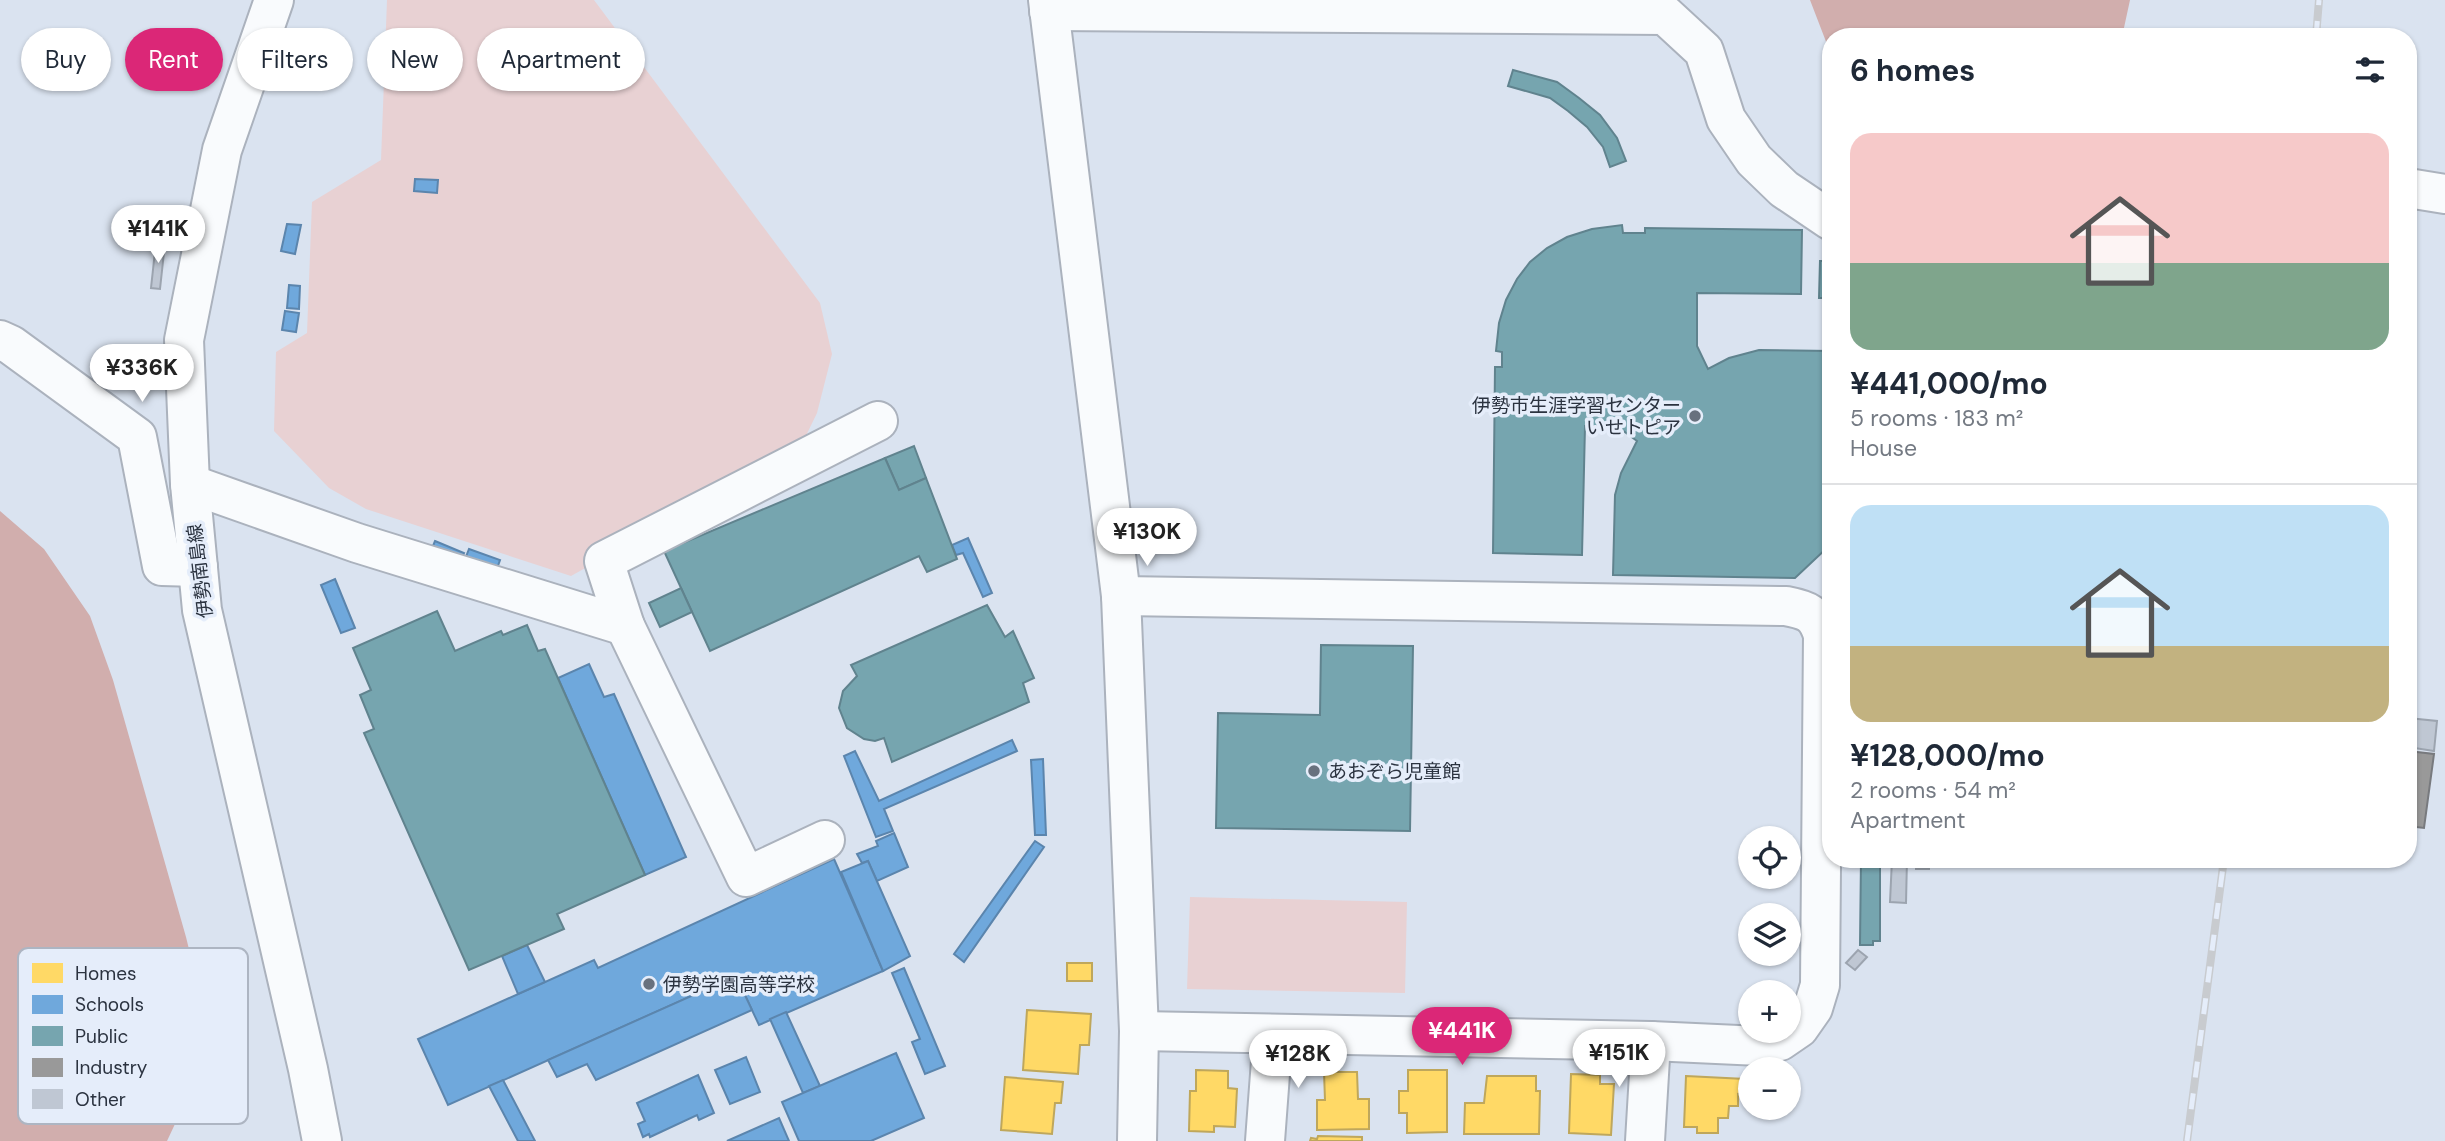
<!DOCTYPE html>
<meta charset="utf-8">
<style>
:root{--surface:#fff;--page:#f2f2f3;--text:#1f2937;--muted:#747a83;--line:#e0e1e3;--accent:#db2777}
body{margin:0;font-family:"DM Sans","Noto Sans JP",sans-serif;background:var(--page);color:var(--text);height:100vh;display:flex;flex-direction:column;font-size:26px;white-space:nowrap}
*{box-sizing:border-box;margin:0}
p{font-size:23px;color:var(--muted)}
.icon{flex:none;width:38px;height:38px;fill:none;stroke:currentColor;stroke-width:2;stroke-linecap:round;stroke-linejoin:round}
.map{position:relative;flex:1;overflow:hidden}
.sheet{position:absolute;left:1822px;top:28px;width:595px;height:840px;display:flex;flex-direction:column;background:var(--surface);border-radius:28px;box-shadow:0 2px 5px #0004}
.sheet>*{flex:none}
.hud{position:absolute;left:21px;top:28px;width:665px;height:63px;display:flex;gap:14px}
.tools{position:absolute;left:1738px;top:826px;display:grid;gap:14px}
.tools a{display:grid;place-items:center;width:63px;height:63px;border-radius:50%;background:var(--surface);box-shadow:0 2px 5px #0004;font-size:35px}
.price{position:absolute;translate:-50% -60px;padding:0 16px;border-radius:24px;background:#fff;color:#222;font-size:23px;line-height:46px;filter:drop-shadow(0 2px 4px #0008)}
.price::after{content:'';position:absolute;left:50%;top:42px;width:21px;height:16px;margin-left:-10px;background:inherit;clip-path:polygon(0 0,100% 0,50% 100%)}
.price.current{background:var(--accent);color:#fff}
ul{padding:0;list-style:none}
li{display:grid;align-content:center;gap:14px;height:371px;padding:0 28px}
li+li{border-top:2px solid var(--line)}
li span{display:grid;place-items:center;height:217px;border-radius:21px;color:#555}
li>.icon{margin-inline-start:auto}
span .icon{width:126px;height:126px;fill:#fffc;stroke-width:1}
li b{font-size:30px}
h2{display:flex;justify-content:space-between;align-items:center;height:84px;padding:0 28px;font-size:30px}
.pill{padding:0 24px;border-radius:32px;background:var(--surface);box-shadow:0 2px 5px #0004;font-size:24px;line-height:63px}
.pill.current{background:var(--accent);color:#fff}
.map>svg:first-child{display:block}
</style>
<div class="map">
<svg width="2445" height="1141" viewBox="0 0 2445 1141">
<rect width="100%" height="100%" fill="#dae3f0"/>
<!-- green -->
<g fill="#e8d1d3">
<polygon points="387,0 594,0 820,303 832,354 817,413 800,448 571,576 366,509 329,488 274,431 276,352 307,333 312,202 381,160"/>
<polygon points="1190,897 1407,902 1405,993 1187,989"/>
</g>
<!-- water -->
<g fill="#d1aead">
<polygon points="1810,0 2130,0 2122,37 1830,37 1830,52"/>
<polygon points="0,511 44,549 90,616 113,680 186,937 196,978 177,1043 182,1109 167,1141 0,1141"/>
</g>
<!-- homes -->
<g fill="#ffd966" stroke="#bfa75b" stroke-width="2">
<rect x="1067" y="963" width="25" height="18"/>
<polygon points="1027,1010 1091,1014 1089,1045 1080,1045 1078,1074 1023,1070"/>
<polygon points="1196,1070 1228,1071 1228,1088 1237,1089 1235,1127 1214,1126 1214,1132 1189,1131 1190,1091 1196,1091"/>
<polygon points="1408,1070 1447,1070 1447,1132 1407,1133 1407,1113 1399,1113 1399,1091 1408,1091"/>
<polygon points="1324,1072 1357,1072 1358,1099 1369,1099 1369,1129 1317,1130 1317,1100 1325,1100"/>
<polygon points="1571,1074 1600,1075 1600,1084 1614,1084 1611,1135 1569,1133"/>
<polygon points="1487,1076 1536,1076 1536,1091 1540,1091 1539,1134 1464,1134 1465,1103 1484,1103"/>
<polygon points="1686,1076 1745,1079 1744,1095 1738,1094 1738,1106 1729,1106 1728,1118 1718,1118 1718,1133 1697,1133 1697,1127 1684,1127"/>
<polygon points="1005,1077 1063,1082 1061,1103 1055,1103 1052,1134 1001,1130"/>
<polygon points="1318,1136 1362,1137 1362,1141 1310,1141 1311,1138 1317,1139"/>
</g>
<!-- schools -->
<g fill="#6fa8dc" stroke="#5b85ad" stroke-width="2">
<polygon points="415,179 438,180 437,193 414,191"/>
<polygon points="287,224 301,225 295,254 281,251"/>
<polygon points="289,285 300,286 299,309 287,308"/>
<polygon points="285,311 299,313 296,332 282,330"/>
<polygon points="968,538 992,593 983,597 963,553 956,555 952,545"/>
<polygon points="435,541 464,553 459,565 430,553"/>
<polygon points="469,549 500,560 495,574 464,562"/>
<polygon points="335,579 355,628 341,633 321,585"/>
<polygon points="589,664 604,697 614,694 686,857 645,875 558,678"/>
<polygon points="1012,740 1017,751 884,809 893,831 876,837 844,756 855,751 879,801"/>
<polygon points="1043,759 1046,835 1035,835 1031,760"/>
<polygon points="894,833 908,867 877,881 868,861 862,863 857,854 878,846 876,841"/>
<polygon points="1035,841 1044,847 964,962 954,954"/>
<polygon points="834,859 883,971 759,1025 736,976 448,1105 418,1039 594,960 598,968"/>
<polygon points="868,861 910,956 883,971 841,872"/>
<polygon points="527,945 545,982 518,994 502,956"/>
<polygon points="904,968 945,1066 925,1074 912,1042 920,1039 892,973"/>
<polygon points="736,976 752,1010 596,1080 587,1064 557,1077 548,1060"/>
<polygon points="786,1012 820,1086 803,1093 770,1019"/>
<polygon points="896,1053 924,1118 871,1141 799,1141 782,1102"/>
<polygon points="746,1057 760,1092 730,1104 715,1070"/>
<polygon points="698,1075 714,1113 699,1120 697,1115 650,1137 649,1134 643,1137 638,1124 645,1121 637,1103"/>
<polygon points="503,1080 535,1141 518,1141 489,1086"/>
<polygon points="779,1118 789,1141 727,1141"/>
</g>
<!-- public -->
<g fill="#76a5af" stroke="#60838e" stroke-width="2">
<polygon points="1513,70 1557,82 1579,98 1600,115 1617,138 1626,161 1610,167 1603,147 1587,127 1568,111 1550,98 1508,86"/>
<polygon points="1622,225 1623,233 1645,233 1645,228 1802,230 1801,294 1697,293 1697,346 1708,369 1729,358 1759,350 1830,351 1830,545 1795,578 1613,575 1615,495 1621,473 1637,441 1618,427 1585,426 1582,555 1493,553 1495,367 1502,367 1502,352 1496,351 1499,323 1506,300 1517,279 1530,262 1547,248 1567,237 1592,229"/>
<polygon points="1820,261 1830,261 1830,298 1819,298"/>
<polygon points="914,446 926,478 899,490 885,458"/>
<polygon points="885,458 899,490 926,478 957,559 927,572 919,556 710,651 664,551"/>
<polygon points="681,588 692,612 660,627 649,603"/>
<polygon points="987,605 1005,637 1013,631 1034,678 1023,683 1029,702 892,762 884,738 875,741 864,739 847,728 839,708 843,691 857,676 851,665"/>
<polygon points="437,611 455,651 501,631 503,635 527,625 538,651 545,649 645,875 557,914 564,929 469,970 364,733 374,729 360,695 371,690 353,648"/>
<polygon points="1321,645 1413,646 1410,831 1216,828 1218,713 1320,715"/>
<polygon points="1861,859 1880,859 1880,941 1873,941 1873,945 1860,945"/>
</g>
<!-- industry -->
<polygon fill="#999" stroke="#787a7e" stroke-width="2" points="2408,751 2434,754 2424,828 2408,826"/>
<!-- building -->
<g fill="#bfc7d3" stroke="#9ca4af" stroke-width="2">
<polygon points="156,242 165,243 160,289 151,288"/>
<polygon points="2408,718 2437,721 2434,751 2408,747"/>
<polygon points="1892,859 1907,859 1906,903 1890,902"/>
<rect x="1916" y="859" width="13" height="10"/>
<polygon points="1858,950 1867,957 1855,970 1846,963"/>
</g>
<g fill="none" stroke-linecap="round" stroke-linejoin="round">
<!-- minor casing -->
<g stroke="#abb2bd" stroke-width="42">
<g id="minor">
<polyline points="1048,0 1121,596 1139,1031 1137,1141"/>
<polyline points="1049,11 1665,15 1704,51 1726,119 1754,160 1784,189 1830,220"/>
<polyline points="2408,188 2445,194"/>
<polyline points="0,340 11,345 137,437 162,566 198,567"/>
<polyline points="190,484 357,543 625,626 604,561 878,421"/>
<path d="M1121 596 1786 606C1807 610 1816 613 1823 635L1820 985 1813 1008 1799 1028 1780 1041 1760 1046 1651 1041 1139 1031"/>
<polyline points="625,626 746,877 825,840"/>
<polyline points="1265,1141 1273,1034"/>
<polyline points="1645,1141 1651,1041"/>
</g>
</g>
<!-- major casing -->
<g stroke="#abb2bd" stroke-width="42">
<polyline id="major" points="274,0 222,150 184,340 190,484 202,610 308,1069 322,1141"/>
</g>
<!-- minor -->
<use href="#minor" stroke="#f9fbfd" stroke-width="38"/>
<!-- major -->
<use href="#major" stroke="#f9fbfd" stroke-width="38"/>
<!-- rail casing -->
<g stroke="#c8cbcf" stroke-width="8">
<g id="rail">
<polyline points="2316,37 2319,0"/>
<polyline points="2187,1141 2224,859"/>
</g>
</g>
<!-- rail -->
<use href="#rail" stroke="#e5edfa" stroke-width="5" stroke-dasharray="16" stroke-linecap="butt"/>
</g>
<!-- markers -->
<g fill="#68717e" stroke="#e5edfa" stroke-width="2.5">
<circle cx="1695" cy="416" r="7"/>
<circle cx="1314" cy="771" r="7"/>
<circle cx="649" cy="984" r="7"/>
</g>
<g text-anchor="middle" dominant-baseline="central" stroke-width="7" stroke-linejoin="round" paint-order="stroke">
<!-- poi labels -->
<g font-size="19" fill="#2b3340" stroke="#e5edfa" text-anchor="start">
<text x="1681" y="405" text-anchor="end">伊勢市生涯学習センター<tspan x="1681" dy="22">いせトピア</tspan></text>
<text x="1328" y="771">あおぞら児童館</text>
<text x="663" y="984">伊勢学園高等学校</text>
</g>
<!-- street labels -->
<g font-size="19" fill="#2b3340" stroke="#e5edfa">
<text transform="translate(200 571) rotate(-97)">伊勢南島線</text>
</g>
</g>
<!-- legend -->
<rect x="18" y="948" width="230" height="176" rx="10" fill="#e5edfa" stroke="#adb5c2" stroke-width="2"/>
<rect x="32" y="963" width="31" height="20" fill="#ffd966"/>
<rect x="32" y="995" width="31" height="19" fill="#6fa8dc"/>
<rect x="32" y="1026" width="31" height="20" fill="#76a5af"/>
<rect x="32" y="1058" width="31" height="19" fill="#999"/>
<rect x="32" y="1089" width="31" height="20" fill="#bfc7d3"/>
<g font-size="19" fill="#2b3340">
<text x="75" y="980">Homes</text>
<text x="75" y="1011">Schools</text>
<text x="75" y="1043">Public</text>
<text x="75" y="1074">Industry</text>
<text x="75" y="1106">Other</text>
</g>
</svg>
<div class="tools">
<a><svg class="icon" aria-label="locate" viewBox="0 0 24 24"><circle cx="12" cy="12" r="6"/><path d="M12 2v4M12 18v4M2 12h4M18 12h4"/></svg></a>
<a><svg class="icon" aria-label="layers" viewBox="0 0 24 24"><path d="M12 4l9 5-9 5-9-5zM3 14l9 5 9-5"/></svg></a>
<a>+</a>
<a>−</a>
</div>
<b class="price" style="left:158px;top:265px">¥141K</b>
<b class="price" style="left:142px;top:404px">¥336K</b>
<b class="price" style="left:1147px;top:568px">¥130K</b>
<b class="price current" style="left:1462px;top:1067px">¥441K</b>
<b class="price" style="left:1619px;top:1089px">¥151K</b>
<b class="price" style="left:1298px;top:1090px">¥128K</b>
<div class="hud">
<a class="pill">Buy</a>
<a class="pill current">Rent</a>
<a class="pill">Filters</a>
<a class="pill">New</a>
<a class="pill">Apartment</a>
</div>
<section class="sheet">
<h2>6 homes<svg class="icon" aria-label="filters" viewBox="0 0 24 24"><path d="M4 7h16M4 17h16"/><circle cx="9" cy="7" r="2"/><circle cx="15" cy="17" r="2"/></svg></h2>
<ul>
<li><span style="background:linear-gradient(#f6c9c9 60%,#7fa58c 0)"><svg class="icon" aria-label="home" viewBox="0 0 24 24"><path d="M3 11l9-7 9 7M6 9v11h12V9"/></svg></span><div><b>¥441,000/mo</b><p>5 rooms · 183 m²</p><p>House</p></div></li>
<li><span style="background:linear-gradient(#bfe0f5 65%,#c2b280 0)"><svg class="icon" aria-label="home" viewBox="0 0 24 24"><path d="M3 11l9-7 9 7M6 9v11h12V9"/></svg></span><div><b>¥128,000/mo</b><p>2 rooms · 54 m²</p><p>Apartment</p></div></li>
</ul>
</section>
</div>
